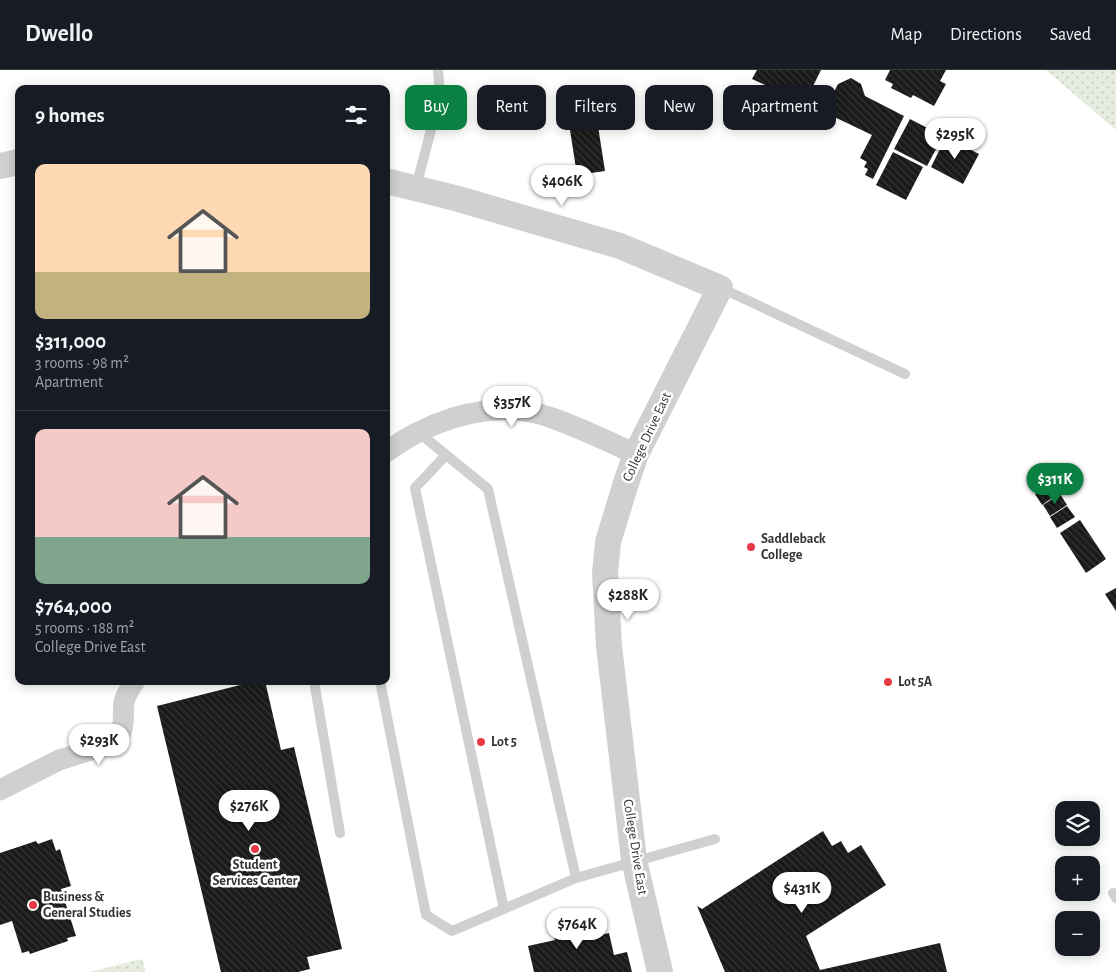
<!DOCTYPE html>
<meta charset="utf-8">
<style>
:root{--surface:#171b24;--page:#20242c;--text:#f1f3f6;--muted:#9ea1a6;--line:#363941;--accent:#0b8043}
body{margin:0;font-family:"Alegreya Sans",sans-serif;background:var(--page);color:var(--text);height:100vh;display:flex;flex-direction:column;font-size:19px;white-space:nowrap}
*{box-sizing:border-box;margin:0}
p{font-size:16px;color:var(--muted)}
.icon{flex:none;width:28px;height:28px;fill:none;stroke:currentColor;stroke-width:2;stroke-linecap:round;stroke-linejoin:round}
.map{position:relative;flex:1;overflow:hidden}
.details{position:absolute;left:15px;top:15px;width:375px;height:600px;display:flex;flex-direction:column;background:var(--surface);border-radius:10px;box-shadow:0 2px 12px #0003}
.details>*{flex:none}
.banner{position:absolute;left:405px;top:15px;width:475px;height:45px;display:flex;gap:10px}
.fabs{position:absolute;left:1055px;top:731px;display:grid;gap:10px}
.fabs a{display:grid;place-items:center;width:45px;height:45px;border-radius:10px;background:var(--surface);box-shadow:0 2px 12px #0003;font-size:25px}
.price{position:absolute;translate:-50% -42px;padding:0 11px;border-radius:18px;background:#fff;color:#222;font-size:16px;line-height:32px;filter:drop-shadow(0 1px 2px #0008)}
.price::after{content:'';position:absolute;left:50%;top:30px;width:15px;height:11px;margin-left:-8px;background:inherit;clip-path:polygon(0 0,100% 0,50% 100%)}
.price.current{background:var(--accent);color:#fff}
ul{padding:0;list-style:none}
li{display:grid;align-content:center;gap:10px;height:265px;padding:0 20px}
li+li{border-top:1px solid var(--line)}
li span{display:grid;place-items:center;height:155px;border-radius:10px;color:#555}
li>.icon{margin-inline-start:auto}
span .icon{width:90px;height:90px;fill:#fffc;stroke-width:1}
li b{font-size:21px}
h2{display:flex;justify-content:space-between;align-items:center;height:60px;padding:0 20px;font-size:21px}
.tag{padding:0 18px;border-radius:10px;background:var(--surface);box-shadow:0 2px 12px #0003;font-size:18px;line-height:45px}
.tag.current{background:var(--accent);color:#fff}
header{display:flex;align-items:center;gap:30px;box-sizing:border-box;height:70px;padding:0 25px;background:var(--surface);border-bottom:1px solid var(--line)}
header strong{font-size:24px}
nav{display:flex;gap:28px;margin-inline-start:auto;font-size:18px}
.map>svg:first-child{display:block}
</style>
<header>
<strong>Dwello</strong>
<nav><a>Map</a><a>Directions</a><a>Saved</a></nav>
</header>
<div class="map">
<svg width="1116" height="902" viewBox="0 0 1116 902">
<defs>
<pattern id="green-dots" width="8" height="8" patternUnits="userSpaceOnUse" patternTransform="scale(1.25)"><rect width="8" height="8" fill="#e6ecdf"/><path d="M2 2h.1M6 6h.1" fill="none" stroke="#c6cbc0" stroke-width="1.8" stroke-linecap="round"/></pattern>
<pattern id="building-back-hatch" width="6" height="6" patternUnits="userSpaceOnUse" patternTransform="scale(1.25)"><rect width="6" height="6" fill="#1a1a1a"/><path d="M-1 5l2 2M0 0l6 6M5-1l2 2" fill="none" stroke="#333"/></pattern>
</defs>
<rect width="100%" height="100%" fill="#fff"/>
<!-- green -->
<g fill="url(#green-dots)">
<polygon points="1046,0 1116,0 1116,60"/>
<polygon points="142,889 146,902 89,902"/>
</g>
<!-- building -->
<g fill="url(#building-back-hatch)">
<polygon points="757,0 821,0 798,46 777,35 779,32 761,23 765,15 752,9"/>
<polygon points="890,0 946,0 940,11 946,14 934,36 913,25 911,28 891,18 893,14 885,10"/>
<polygon points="851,8 861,14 865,26 904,46 873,109 865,105 868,99 864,97 867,92 860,88 872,65 824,42 838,14"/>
<polygon points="910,49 943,66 927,96 894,79"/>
<polygon points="598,56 605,101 577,105 570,60"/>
<polygon points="946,67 979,84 963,114 931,97"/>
<polygon points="893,82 923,97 906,130 876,115"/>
<polygon points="1052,412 1059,423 1042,435 1035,424"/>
<polygon points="1060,424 1067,435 1050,446 1043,435"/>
<polygon points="1067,436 1075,447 1057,458 1050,447"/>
<polygon points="1080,450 1106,489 1086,503 1060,463"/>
<polygon points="1116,518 1116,541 1105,524"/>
<polygon points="256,611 265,611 281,680 294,677 342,879 307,887 310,899 298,902 221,902 157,636"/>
<polygon points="823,761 832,776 841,771 848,783 861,775 886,815 806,866 820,900 940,873 947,902 725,902 697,836 702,839"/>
<polygon points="52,769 56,781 60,779 71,816 61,819 76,866 67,868 68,871 30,884 29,881 22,883 12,851 0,855 0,783 36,771 38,774"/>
<polygon points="571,841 573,852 588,848 592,867 609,863 614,885 627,882 632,902 534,902 528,876 555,870 549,846"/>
</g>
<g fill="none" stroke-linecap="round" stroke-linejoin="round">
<!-- service -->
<g stroke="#d0d0d0" stroke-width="10">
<polyline points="416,117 440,26 438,0"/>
<polyline points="721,218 905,304"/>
<polyline points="418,362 488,419 576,808"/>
<polyline points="446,385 415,418 504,839"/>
<polyline points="314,611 340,763"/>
<polyline points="380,611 426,845 452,861 576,808 715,769"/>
<polyline points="1113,823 1116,828"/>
</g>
<!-- minor -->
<g stroke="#d0d0d0" stroke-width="21">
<path d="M386 382C397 375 407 367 419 362 459 341 509 332 552 348 581 358 609 372 636 384"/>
<path d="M0 720 59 690 113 673C127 661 122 648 124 632 126 624 130 618 135 611"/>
</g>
<!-- tertiary -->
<g stroke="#d0d0d0" stroke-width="26">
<polyline points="0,96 19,92"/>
<polyline points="386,111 455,128 620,176 720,218 636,384 626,413 608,472 605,503 609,576 634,790 660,902"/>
</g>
</g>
<!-- markers -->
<g fill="#e63946" stroke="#fff" stroke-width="2">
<circle cx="751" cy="477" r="5"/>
<circle cx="888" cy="612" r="5"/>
<circle cx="481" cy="672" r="5"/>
<circle cx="255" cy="779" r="5"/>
<circle cx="33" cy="835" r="5"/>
</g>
<g text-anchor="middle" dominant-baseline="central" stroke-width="5" stroke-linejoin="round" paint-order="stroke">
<!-- street labels -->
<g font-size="14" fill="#333" stroke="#fff">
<text transform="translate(647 367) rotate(-65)">College Drive East</text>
<text transform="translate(635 777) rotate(81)">College Drive East</text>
</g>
<!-- poi labels -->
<g font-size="14" font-weight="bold" fill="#333" stroke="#fff" text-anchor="start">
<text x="761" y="469">Saddleback<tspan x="761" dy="16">College</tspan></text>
<text x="898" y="612">Lot 5A</text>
<text x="491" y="672">Lot 5</text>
<text x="255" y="795" text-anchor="middle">Student<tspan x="255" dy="16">Services Center</tspan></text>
<text x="43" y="827">Business &amp;<tspan x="43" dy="16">General Studies</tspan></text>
</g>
</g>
</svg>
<div class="fabs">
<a><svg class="icon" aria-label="layers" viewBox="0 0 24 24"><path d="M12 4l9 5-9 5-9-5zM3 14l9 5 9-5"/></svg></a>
<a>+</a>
<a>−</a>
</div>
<b class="price" style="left:955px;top:90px">$295K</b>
<b class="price" style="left:562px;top:137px">$406K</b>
<b class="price" style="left:512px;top:358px">$357K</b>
<b class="price current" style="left:1055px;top:435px">$311K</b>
<b class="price" style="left:628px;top:551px">$288K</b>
<b class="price" style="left:99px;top:696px">$293K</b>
<b class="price" style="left:249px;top:762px">$276K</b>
<b class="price" style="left:802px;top:844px">$431K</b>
<b class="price" style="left:577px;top:880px">$764K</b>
<div class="banner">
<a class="tag current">Buy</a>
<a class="tag">Rent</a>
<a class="tag">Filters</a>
<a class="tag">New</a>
<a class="tag">Apartment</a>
</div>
<section class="details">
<h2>9 homes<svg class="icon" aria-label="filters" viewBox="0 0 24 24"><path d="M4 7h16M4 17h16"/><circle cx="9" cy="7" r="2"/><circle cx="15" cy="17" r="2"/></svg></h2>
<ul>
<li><span style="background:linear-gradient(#ffd9b3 70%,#c2b280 0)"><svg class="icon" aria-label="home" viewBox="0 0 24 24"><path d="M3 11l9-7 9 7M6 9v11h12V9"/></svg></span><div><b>$311,000</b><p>3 rooms · 98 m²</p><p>Apartment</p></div></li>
<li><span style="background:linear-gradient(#f6c9c9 70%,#7fa58c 0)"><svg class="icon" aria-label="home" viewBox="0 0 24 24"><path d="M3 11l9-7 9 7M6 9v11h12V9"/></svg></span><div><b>$764,000</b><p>5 rooms · 188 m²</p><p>College Drive East</p></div></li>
</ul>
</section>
</div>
